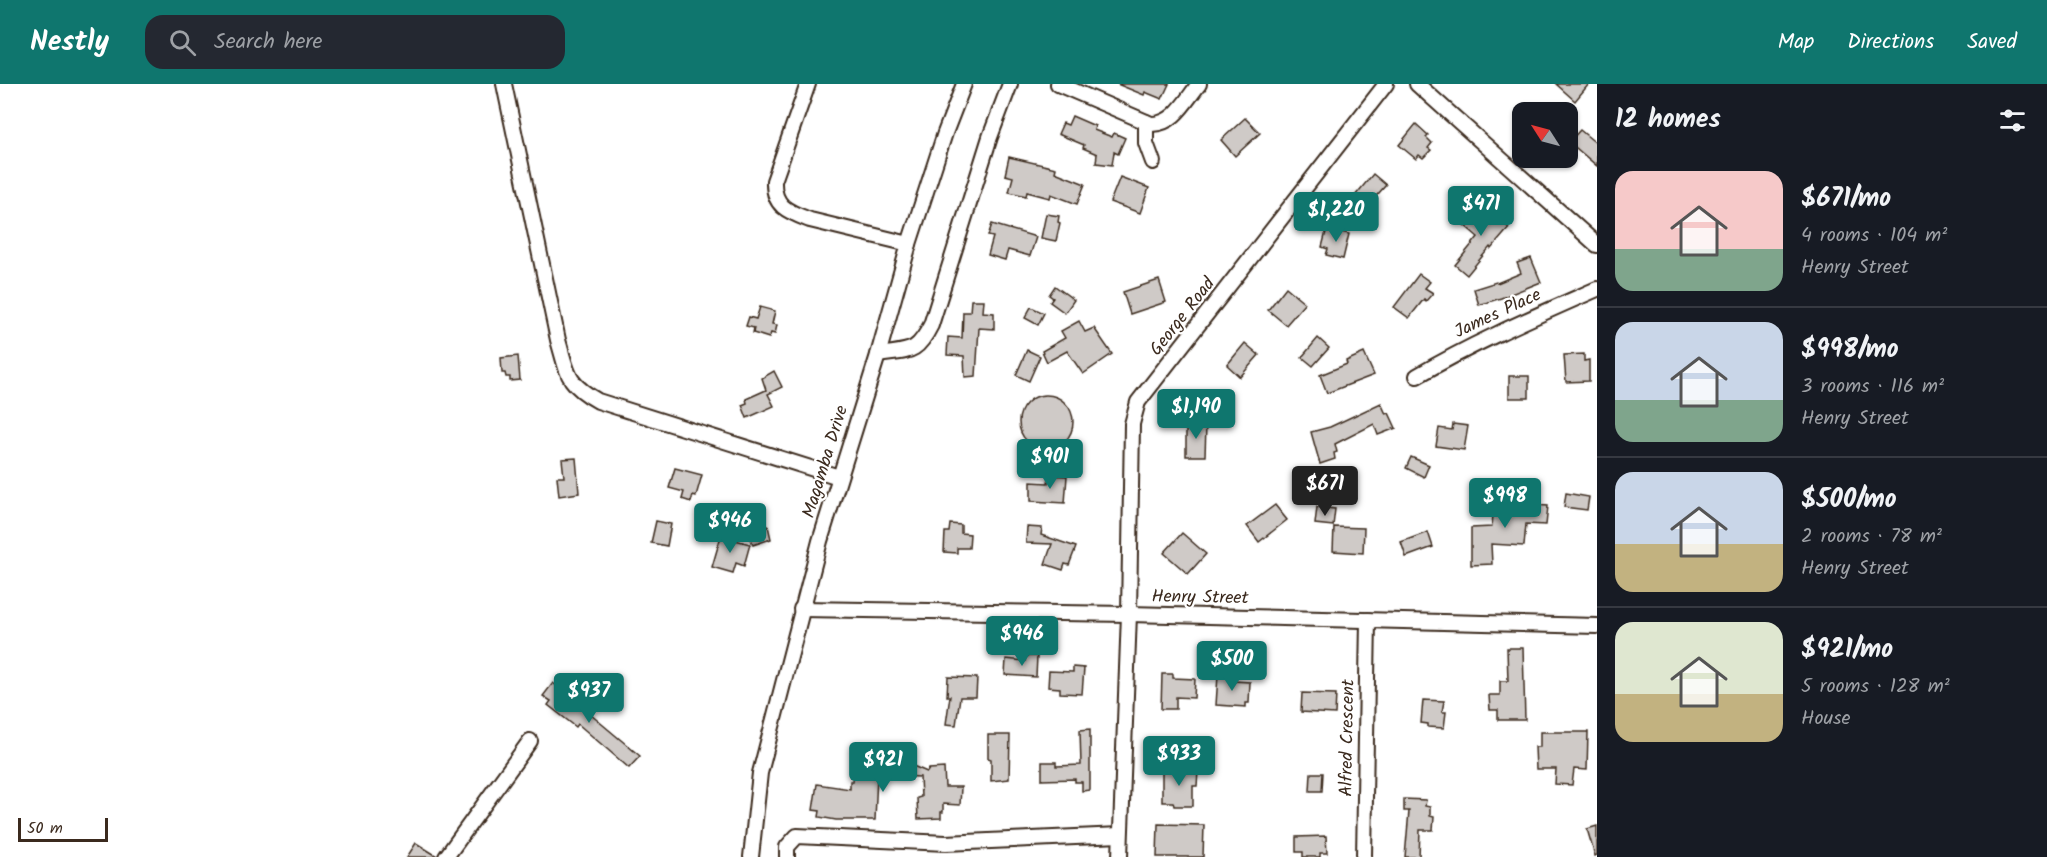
<!DOCTYPE html>
<meta charset="utf-8">
<style>
:root{--surface:#171b24;--page:#242831;--text:#f1f3f6;--muted:#9ea1a6;--line:#363941;--accent:#0f766e}
body{margin:0;font-family:Kalam,sans-serif;background:var(--page);color:var(--text);height:100vh;display:flex;flex-direction:column;font-size:22px;white-space:nowrap}
*{box-sizing:border-box;margin:0}
p{font-size:20px;color:var(--muted)}
.icon{flex:none;width:33px;height:33px;fill:none;stroke:currentColor;stroke-width:2;stroke-linecap:round;stroke-linejoin:round}
.map{position:relative;flex:1;overflow:hidden}
.details{display:flex;flex-direction:column;background:var(--surface);width:450px}
.details>*{flex:none}
.needle{width:39px;rotate:306deg}
.buttons{position:absolute;left:1512px;top:18px;display:grid;gap:12px}
.buttons a{display:grid;place-items:center;width:66px;height:66px;border-radius:12px;background:var(--surface);box-shadow:0 2px 4px #0004;font-size:30px}
.scale{position:absolute;left:18px;bottom:15px;width:90px;box-sizing:border-box;padding-left:6px;border:3px solid #3b2a1e;border-top:0;font-size:16px;line-height:21px;white-space:nowrap;color:#3b2a1e;-webkit-text-stroke:4px #fff;paint-order:stroke}
.price{position:absolute;translate:-50% -51px;padding:0 14px;border-radius:6px;background:var(--accent);color:#fff;font-size:20px;line-height:39px;filter:drop-shadow(0 2px 3px #0008)}
.price::after{content:'';position:absolute;left:50%;top:36px;width:18px;height:14px;margin-left:-9px;background:inherit;clip-path:polygon(0 0,100% 0,50% 100%)}
.price.on{background:#222;color:#fff}
ul{padding:0;list-style:none}
li{display:flex;align-items:center;gap:18px;height:150px;padding:0 18px}
li+li{border-top:2px solid var(--line)}
li span{display:grid;place-items:center;flex:none;width:168px;height:120px;border-radius:18px;color:#555}
li>.icon{margin-inline-start:auto}
span .icon{width:72px;height:72px;fill:#fffc;stroke-width:1}
li b{font-size:26px}
h2{display:flex;justify-content:space-between;align-items:center;height:72px;padding:0 18px;font-size:26px}
header{display:flex;align-items:center;gap:36px;box-sizing:border-box;height:84px;padding:0 30px;background:var(--accent);color:#fff}
header strong{font-size:28px}
nav{display:flex;gap:33px;margin-inline-start:auto;font-size:21px}
.search{width:420px;height:54px;background:var(--page);display:flex;align-items:center;gap:15px;box-sizing:border-box;padding:0 21px;border-radius:18px;color:var(--muted);font-size:22px}
main{display:flex;flex:1;min-height:0}
.map>svg:first-child{display:block}
</style>
<header>
<strong>Nestly</strong>
<div class="search"><svg class="icon" aria-label="search" viewBox="0 0 24 24"><circle cx="10" cy="10" r="6"/><path d="M15 15l6 6"/></svg>Search here</div>
<nav><a>Map</a><a>Directions</a><a>Saved</a></nav>
</header>
<main>
<div class="map">
<svg width="1597" height="773" viewBox="0 0 1597 773">
<rect width="100%" height="100%" fill="#fff"/>
<filter id="ink" filterUnits="userSpaceOnUse"><feTurbulence type="fractalNoise" baseFrequency=".0167" numOctaves="2"/><feDisplacementMap in="SourceGraphic" scale="12" xChannelSelector="R" yChannelSelector="G"/><feConvolveMatrix kernelMatrix="1 2 1 2 8 2 1 2 1" color-interpolation-filters="sRGB"/></filter>
<g filter="url(#ink)">
<!-- building -->
<g fill="#cfcac7" stroke="#3b2a1e" stroke-width="1.5">
<polygon points="1117,0 1169,0 1162,15 1145,8 1144,11"/>
<polygon points="1556,0 1589,0 1575,17"/>
<polygon points="1072,32 1095,42 1094,46 1112,53 1114,49 1125,54 1118,70 1114,68 1112,81 1096,79 1097,70 1083,64 1084,61 1058,50 1063,39 1068,41"/>
<polygon points="1245,34 1260,49 1235,72 1221,56"/>
<polygon points="1416,40 1428,51 1426,53 1432,59 1428,64 1431,66 1423,74 1419,71 1416,75 1399,61"/>
<polygon points="1580,46 1597,60 1597,82 1569,58"/>
<polygon points="1009,73 1056,84 1055,88 1085,100 1077,120 1051,110 1050,114 1027,108 1026,112 1009,108 1013,93 1005,91"/>
<polygon points="1373,90 1386,101 1362,128 1350,118"/>
<polygon points="1120,93 1149,104 1140,129 1110,118"/>
<polygon points="1482,120 1509,144 1491,165 1490,163 1467,191 1455,181 1478,153 1464,141"/>
<polygon points="1046,130 1059,132 1058,138 1060,139 1056,157 1041,154"/>
<polygon points="992,140 1036,153 1030,172 1008,166 1005,176 988,171 993,153 988,152"/>
<polygon points="1327,144 1349,150 1343,175 1326,171 1328,165 1322,163"/>
<polygon points="1531,174 1541,198 1501,214 1479,221 1474,205 1496,198 1497,199 1521,189 1517,179"/>
<polygon points="1419,190 1430,198 1425,204 1433,209 1426,217 1424,215 1409,234 1394,223"/>
<polygon points="1159,196 1166,218 1130,230 1123,208"/>
<polygon points="1055,202 1074,216 1065,229 1050,218 1053,214 1049,211"/>
<polygon points="1286,203 1305,219 1286,241 1268,226"/>
<polygon points="971,216 984,216 983,228 994,229 994,245 979,244 976,292 965,293 964,272 947,271 948,253 962,254 963,228 970,228"/>
<polygon points="760,223 775,227 772,240 777,241 775,250 771,249 769,254 753,249 754,244 746,242 749,233 756,235"/>
<polygon points="1031,223 1044,229 1038,241 1025,234"/>
<polygon points="1079,237 1085,248 1094,244 1112,270 1083,290 1067,267 1047,278 1042,267 1065,254 1061,247"/>
<polygon points="1318,254 1329,264 1313,282 1302,273"/>
<polygon points="1245,259 1259,271 1240,293 1227,281"/>
<polygon points="1027,266 1040,272 1029,297 1016,291"/>
<polygon points="1364,269 1374,291 1327,309 1320,291 1347,280 1346,277"/>
<polygon points="1584,270 1584,277 1589,276 1589,297 1566,298 1564,271"/>
<polygon points="518,272 520,296 510,297 510,293 506,293 505,289 502,289 501,274"/>
<polygon points="774,287 782,303 768,310 774,322 747,334 742,321 747,319 746,315 766,306 762,294"/>
<rect x="1509" y="292" width="20" height="22"/>
<circle cx="1046" cy="338" r="27"/>
<polygon points="1381,319 1386,330 1389,329 1396,344 1378,351 1374,340 1335,360 1337,368 1334,369 1335,375 1320,380 1311,348 1330,343"/>
<polygon points="1186,340 1206,341 1205,372 1186,372"/>
<polygon points="1453,340 1468,342 1464,366 1436,362 1439,344 1452,346"/>
<polygon points="1411,373 1429,381 1424,393 1406,384"/>
<polygon points="576,374 579,409 559,412 557,393 564,393 562,375"/>
<polygon points="675,384 702,391 696,412 693,411 691,418 682,415 684,408 669,404"/>
<polygon points="1049,391 1067,392 1065,419 1031,417 1031,398 1048,399"/>
<polygon points="1476,408 1490,409 1489,424 1475,423"/>
<polygon points="1566,409 1589,413 1587,426 1564,423"/>
<polygon points="1494,418 1548,422 1546,441 1526,440 1524,462 1491,460 1492,480 1471,481 1471,444 1492,443"/>
<polygon points="1275,421 1287,436 1259,458 1247,442"/>
<polygon points="1317,423 1335,425 1333,442 1315,440"/>
<polygon points="656,437 671,440 667,462 651,459"/>
<polygon points="950,440 961,441 961,449 970,450 969,464 957,464 957,469 944,468 945,448 949,448"/>
<polygon points="768,442 771,455 753,461 749,448"/>
<polygon points="1027,443 1042,444 1041,451 1076,463 1069,481 1065,480 1063,486 1045,480 1052,460 1026,459"/>
<polygon points="1334,443 1364,444 1363,469 1333,467"/>
<polygon points="1428,448 1433,463 1406,473 1401,458"/>
<polygon points="1182,449 1206,470 1188,490 1164,469"/>
<polygon points="721,452 750,460 744,482 736,479 733,489 712,483"/>
<polygon points="1507,564 1523,564 1525,636 1498,636 1498,626 1490,626 1489,611 1500,611 1500,597 1508,597"/>
<polygon points="1025,572 1037,572 1036,593 1005,591 1006,575 1025,577"/>
<polygon points="1073,583 1084,584 1082,610 1060,609 1060,604 1048,603 1049,587 1073,588"/>
<polygon points="1162,590 1173,590 1173,594 1195,595 1194,614 1176,613 1176,625 1161,625"/>
<polygon points="1218,591 1235,592 1234,597 1250,598 1249,619 1246,619 1246,623 1216,621"/>
<polygon points="948,593 977,594 976,613 960,613 956,641 946,640 950,612 947,612"/>
<polygon points="553,599 585,624 584,625 640,672 629,684 578,640 576,643 548,621 551,617 543,612"/>
<polygon points="1302,609 1336,610 1335,630 1301,628"/>
<polygon points="1423,616 1444,617 1442,628 1446,628 1444,644 1428,643 1428,640 1421,639"/>
<polygon points="1090,645 1090,706 1082,707 1082,698 1075,698 1075,695 1042,696 1042,678 1056,678 1056,682 1081,681 1080,646"/>
<polygon points="1540,648 1588,648 1587,686 1574,685 1572,701 1555,700 1556,685 1536,685 1535,663 1540,663"/>
<polygon points="988,651 1010,651 1009,695 991,697 991,675 988,674"/>
<polygon points="854,678 906,679 927,688 929,685 944,684 945,703 961,703 960,721 943,720 943,728 941,728 941,734 918,735 917,714 921,713 920,693 877,691 875,736 836,736 819,733 820,727 813,726 817,700 850,705 850,697 853,697"/>
<polygon points="1181,685 1184,687 1198,687 1197,702 1193,702 1193,722 1174,722 1173,718 1162,718 1162,687"/>
<polygon points="1311,689 1323,689 1322,707 1310,707"/>
<polygon points="1404,715 1426,716 1425,722 1430,723 1430,732 1434,733 1433,746 1420,746 1419,773 1405,773 1409,727 1404,727"/>
<polygon points="1158,740 1204,741 1203,773 1157,773"/>
<polygon points="1597,742 1597,771 1595,772 1587,745"/>
<polygon points="1326,752 1327,769 1320,769 1320,773 1303,773 1303,768 1296,768 1296,753"/>
<polygon points="416,759 437,772 437,773 407,773"/>
</g>
<g fill="none" stroke-linecap="round" stroke-linejoin="round">
<!-- minor casing -->
<g stroke="#3b2a1e" stroke-width="18">
<g id="minor">
<path d="M504 0 558 256C568 290 566 299 598 317L839 393"/>
<path d="M808 0 774 97C773 123 789 128 810 136L909 160"/>
<path d="M1058 0 1151 40C1174 41 1186 16 1199 0"/>
<polyline points="1417,0 1597,161"/>
<polyline points="1146,38 1146,59 1153,78"/>
<path d="M878 271C909 266 916 271 931 241L990 53 1010 0"/>
<path d="M1417 292C1475 258 1536 232 1597 205"/>
<polyline points="801,525 1129,530 1597,542"/>
<polyline points="446,773 530,657"/>
<polyline points="751,773 760,689 820,457 878,271 909,160 945,49 964,0"/>
<polyline points="787,773 787,763 797,752 946,759 1120,751"/>
<polyline points="1120,773 1129,530 1132,340 1138,318 1386,0"/>
<polyline points="1364,773 1368,536"/>
</g>
</g>
<!-- minor -->
<use href="#minor" stroke="#fff" stroke-width="14"/>
</g>
</g>
<g text-anchor="middle" dominant-baseline="central" stroke-width="4.5" stroke-linejoin="round" paint-order="stroke">
<!-- street labels -->
<g font-size="18" fill="#3b2a1e" stroke="#fff">
<text transform="translate(1498 230) rotate(-25)">James Place</text>
<text transform="translate(1183 233) rotate(-52)">George Road</text>
<text transform="translate(826 378) rotate(-73)">Magamba Drive</text>
<text transform="translate(1200 514) rotate(1)">Henry Street</text>
<text transform="translate(1348 654) rotate(-89)">Alfred Crescent</text>
</g>
</g>
</svg>
<div class="buttons">
<a><svg class="needle" viewBox="-14 -14 28 28"><path d="M0-13l5 13h-10z" fill="#e53935"/><path d="M0 13l5-13h-10z" fill="#9ea1a6"/></svg></a>
</div>
<div class="scale">50 m</div>
<b class="price" style="left:1481px;top:153px">$471</b>
<b class="price" style="left:1336px;top:159px">$1,220</b>
<b class="price" style="left:1196px;top:356px">$1,190</b>
<b class="price" style="left:1050px;top:406px">$901</b>
<b class="price on" style="left:1325px;top:433px">$671</b>
<b class="price" style="left:1505px;top:445px">$998</b>
<b class="price" style="left:730px;top:470px">$946</b>
<b class="price" style="left:1022px;top:583px">$946</b>
<b class="price" style="left:1232px;top:608px">$500</b>
<b class="price" style="left:589px;top:640px">$937</b>
<b class="price" style="left:1179px;top:703px">$933</b>
<b class="price" style="left:883px;top:709px">$921</b>
</div>
<section class="details">
<h2>12 homes<svg class="icon" aria-label="filters" viewBox="0 0 24 24"><path d="M4 7h16M4 17h16"/><circle cx="9" cy="7" r="2"/><circle cx="15" cy="17" r="2"/></svg></h2>
<ul>
<li><span style="background:linear-gradient(#f6c9c9 65%,#7fa58c 0)"><svg class="icon" aria-label="home" viewBox="0 0 24 24"><path d="M3 11l9-7 9 7M6 9v11h12V9"/></svg></span><div><b>$671/mo</b><p>4 rooms · 104 m²</p><p>Henry Street</p></div></li>
<li><span style="background:linear-gradient(#c9d6e8 65%,#7fa58c 0)"><svg class="icon" aria-label="home" viewBox="0 0 24 24"><path d="M3 11l9-7 9 7M6 9v11h12V9"/></svg></span><div><b>$998/mo</b><p>3 rooms · 116 m²</p><p>Henry Street</p></div></li>
<li><span style="background:linear-gradient(#c9d6e8 60%,#c2b280 0)"><svg class="icon" aria-label="home" viewBox="0 0 24 24"><path d="M3 11l9-7 9 7M6 9v11h12V9"/></svg></span><div><b>$500/mo</b><p>2 rooms · 78 m²</p><p>Henry Street</p></div></li>
<li><span style="background:linear-gradient(#dfe7d0 60%,#c2b280 0)"><svg class="icon" aria-label="home" viewBox="0 0 24 24"><path d="M3 11l9-7 9 7M6 9v11h12V9"/></svg></span><div><b>$921/mo</b><p>5 rooms · 128 m²</p><p>House</p></div></li>
</ul>
</section>
</main>
